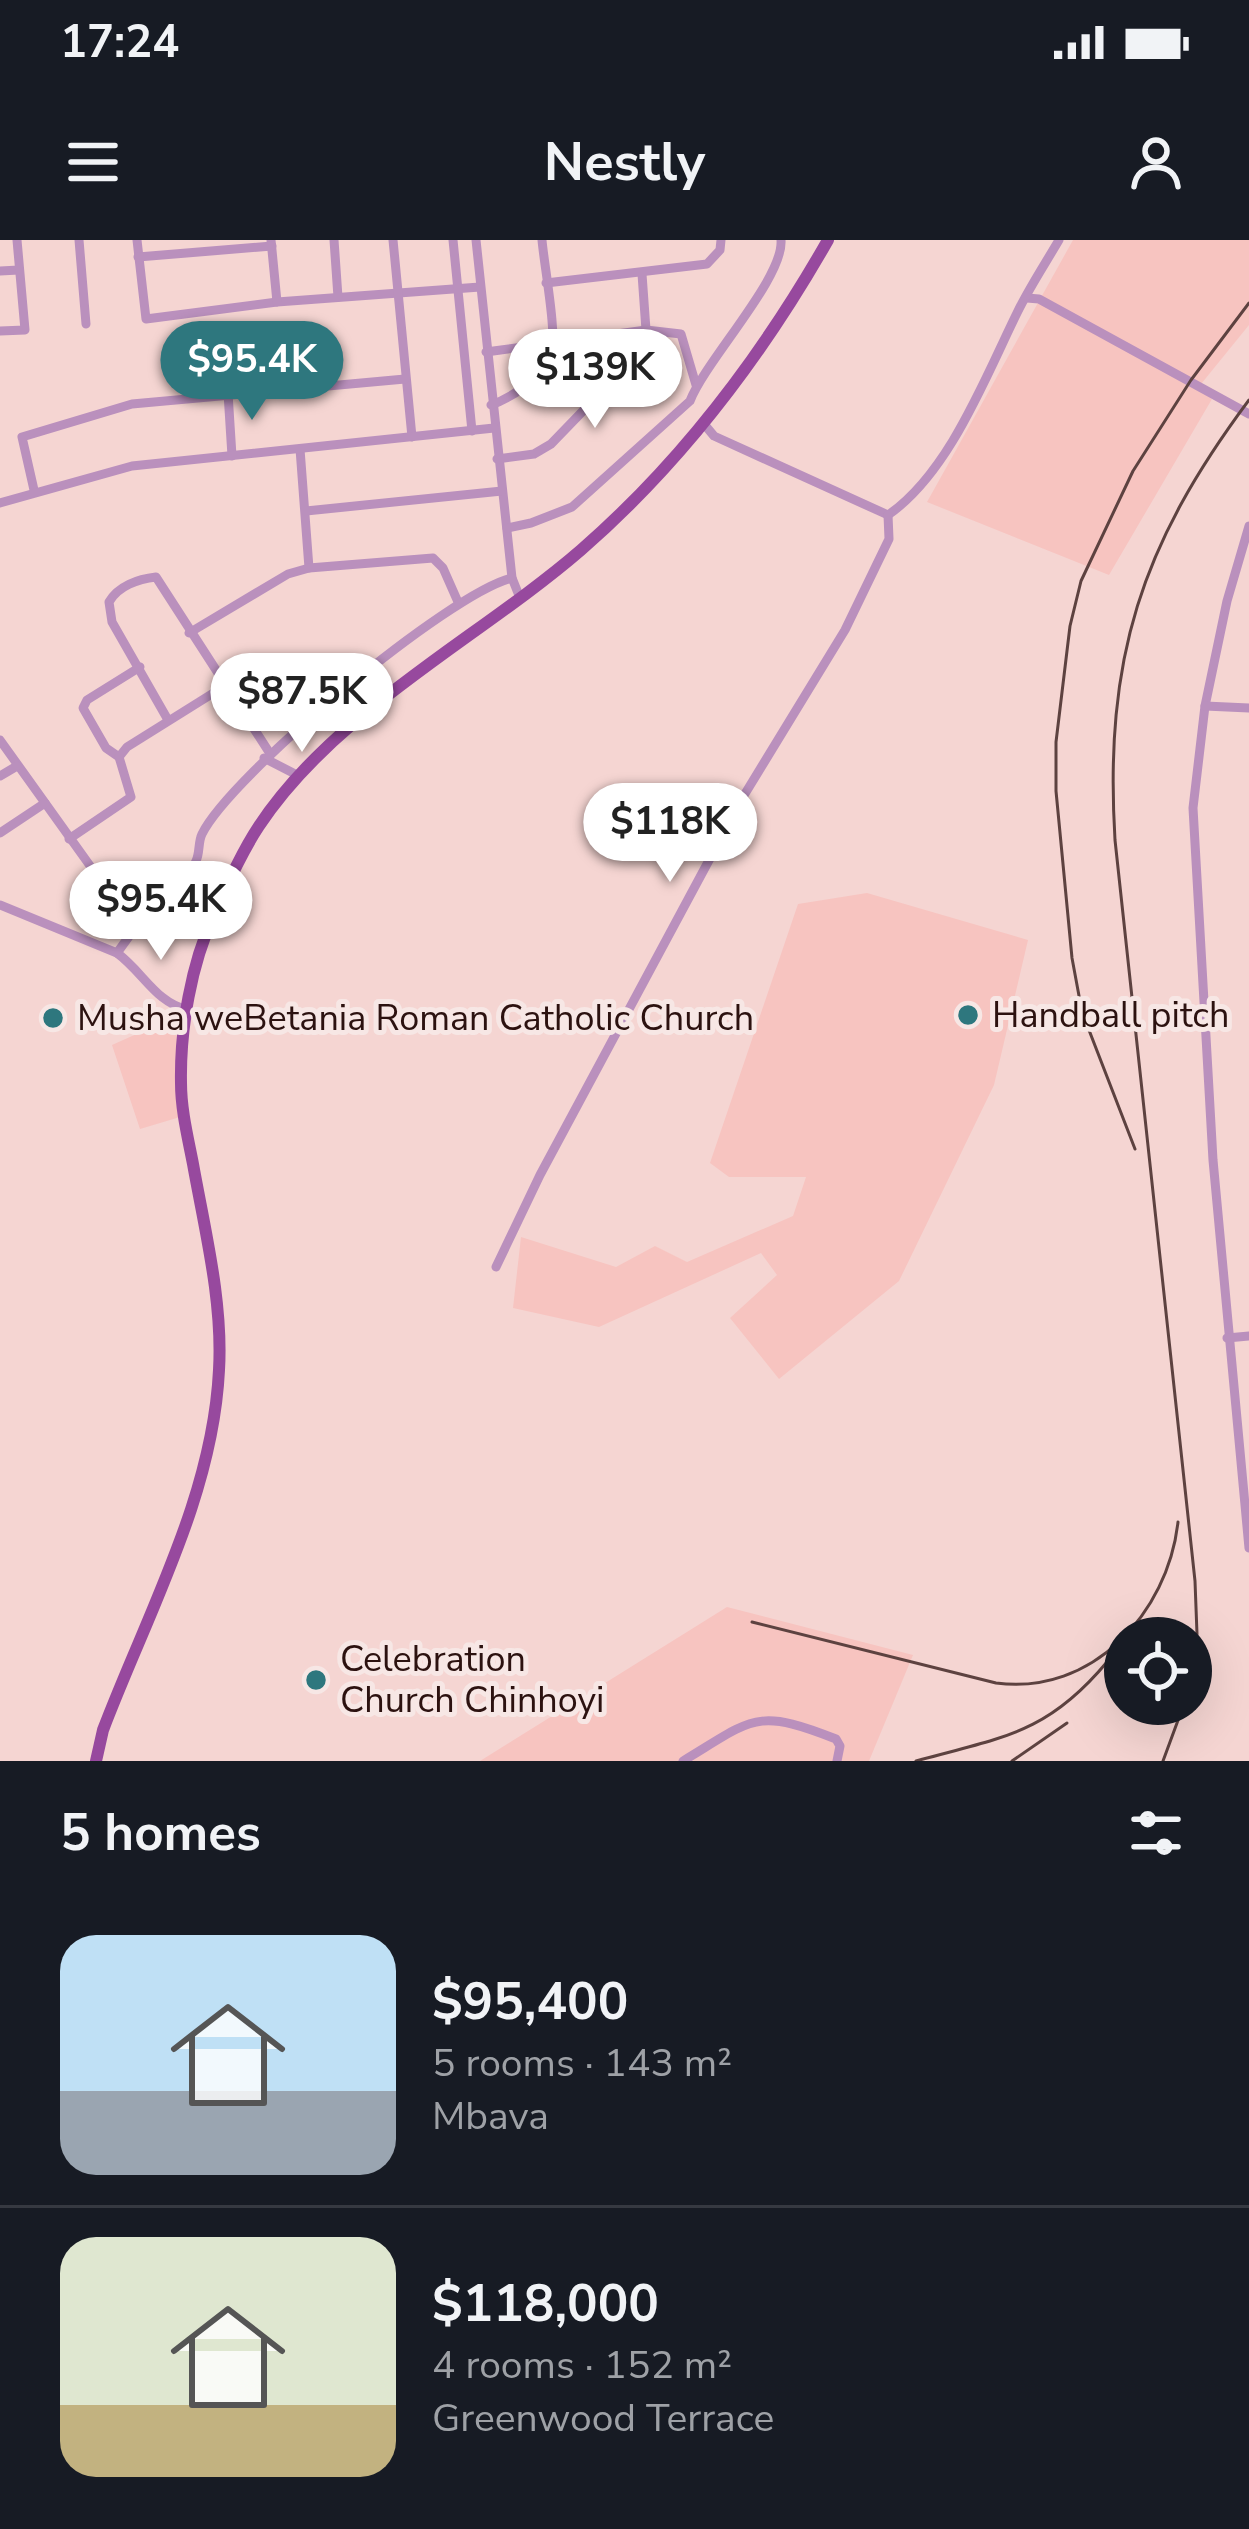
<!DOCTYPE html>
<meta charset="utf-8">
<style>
:root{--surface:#171b24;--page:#20242c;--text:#f1f3f6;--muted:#9ea1a6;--line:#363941;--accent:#2e777e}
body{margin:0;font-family:"Nunito Sans",sans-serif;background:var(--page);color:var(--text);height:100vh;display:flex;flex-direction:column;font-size:45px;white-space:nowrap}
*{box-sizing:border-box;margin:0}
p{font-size:39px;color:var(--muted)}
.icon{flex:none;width:66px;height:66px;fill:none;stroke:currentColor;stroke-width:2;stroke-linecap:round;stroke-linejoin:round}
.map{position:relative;height:1521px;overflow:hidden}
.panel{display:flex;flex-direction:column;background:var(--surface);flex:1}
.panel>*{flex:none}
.buttons{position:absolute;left:1104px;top:1377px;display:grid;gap:24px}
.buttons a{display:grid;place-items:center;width:108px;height:108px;border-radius:50%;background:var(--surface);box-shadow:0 12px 48px #0002;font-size:60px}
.price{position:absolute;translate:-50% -102px;padding:0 27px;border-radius:42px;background:#fff;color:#222;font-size:39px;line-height:78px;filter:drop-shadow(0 3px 6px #0008)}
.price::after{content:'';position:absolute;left:50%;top:72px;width:36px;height:27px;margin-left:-18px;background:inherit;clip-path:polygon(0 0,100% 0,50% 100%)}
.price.on{background:var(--accent);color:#fff}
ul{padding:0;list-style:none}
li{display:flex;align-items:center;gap:36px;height:300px;padding:0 60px}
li+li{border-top:3px solid var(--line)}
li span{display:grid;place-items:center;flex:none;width:336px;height:240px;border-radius:36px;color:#555}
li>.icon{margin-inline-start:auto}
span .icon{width:144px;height:144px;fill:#fffc;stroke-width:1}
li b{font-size:51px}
h2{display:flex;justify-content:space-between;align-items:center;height:144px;padding:0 60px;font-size:51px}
.status{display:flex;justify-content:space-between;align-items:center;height:84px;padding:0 60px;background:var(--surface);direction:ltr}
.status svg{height:33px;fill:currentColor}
header{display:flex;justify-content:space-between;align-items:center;height:156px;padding:0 60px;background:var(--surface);font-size:54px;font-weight:700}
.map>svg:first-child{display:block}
</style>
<div class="status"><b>17:24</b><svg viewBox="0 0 49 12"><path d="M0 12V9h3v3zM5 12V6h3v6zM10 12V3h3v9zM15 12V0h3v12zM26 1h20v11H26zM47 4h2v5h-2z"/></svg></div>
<header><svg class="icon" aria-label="menu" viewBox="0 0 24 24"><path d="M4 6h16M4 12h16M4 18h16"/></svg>Nestly<svg class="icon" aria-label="person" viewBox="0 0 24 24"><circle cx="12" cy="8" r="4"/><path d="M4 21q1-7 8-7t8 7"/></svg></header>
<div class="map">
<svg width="1249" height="1521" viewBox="0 0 1249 1521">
<rect width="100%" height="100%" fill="#f5d5d2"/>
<!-- built -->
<g fill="#f7c4c0">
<polygon points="1073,0 1249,0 1249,85 1197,149 1212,159 1109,335 927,262"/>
<polygon points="867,653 1028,700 994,845 899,1041 779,1139 730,1078 777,1035 761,1013 599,1087 513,1068 521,997 616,1027 655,1006 687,1022 793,976 806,937 729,937 710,923 798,664"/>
<polygon points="159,774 176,779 180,877 140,889 112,805 141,792"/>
<polygon points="727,1367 913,1415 869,1521 480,1521"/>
</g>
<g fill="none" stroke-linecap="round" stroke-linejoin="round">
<!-- minor -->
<g stroke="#ba90bd" stroke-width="9">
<polyline points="79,0 86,84"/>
<polyline points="137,0 146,79 277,62 480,47"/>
<polyline points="271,0 277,62"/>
<polyline points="334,0 338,57"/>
<polyline points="393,0 412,197"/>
<polyline points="453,0 472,191"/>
<polyline points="476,0 512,338 520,358"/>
<polyline points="138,17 272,6"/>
<polyline points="0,31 19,30"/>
<polyline points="642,34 646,90"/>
<polyline points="546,43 707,24 720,10 721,0"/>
<polyline points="1027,58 1039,59 1249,174"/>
<polyline points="0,91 25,90 17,0"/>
<polyline points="486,112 646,90 681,94 696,145"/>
<polyline points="228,153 232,216"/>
<path d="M491 165C510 158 543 138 551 117 558 97 544 25 542 0"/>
<polyline points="704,184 714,196 888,275"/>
<polyline points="300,209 309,328"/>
<polyline points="497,219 534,214 551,204 609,144 613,133 611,95"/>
<polyline points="34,250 22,197 132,164 405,139"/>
<polyline points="0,263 132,226 494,188"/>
<polyline points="306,271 502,251"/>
<path d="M888 275C949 233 985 138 1017 73 1029 48 1045 24 1059 0"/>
<polyline points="1249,286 1227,361 1205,466 1193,568 1213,920 1249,1308"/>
<path d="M507 288 531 283 572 267 690 161C706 120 784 38 781 0"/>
<polyline points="189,393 288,334 309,328 433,318 443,328 458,362"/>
<polyline points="1205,466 1249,468"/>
<path d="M168 480 112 382 109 362C118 346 138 339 156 337L269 512"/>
<polyline points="0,500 116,662 130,695 117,713"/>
<polyline points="119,517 106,508 83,468 87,460 140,427"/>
<polyline points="264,518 299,536"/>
<polyline points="0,536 17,526"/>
<polyline points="0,593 45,563"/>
<polyline points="69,599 131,557 119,517 127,507 223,447"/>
<path d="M0 665 117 713C143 732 156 763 188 770"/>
<path d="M130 695C159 685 184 649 196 621 200 613 198 602 202 594 231 535 449 353 512 338"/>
<polyline points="496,1027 540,935 743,557 845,390 889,299 888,275"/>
<polyline points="1227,1098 1249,1096"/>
<path d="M683 1521C753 1479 755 1467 836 1499L840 1506 837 1521"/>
</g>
<!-- major -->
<path stroke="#97499e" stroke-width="12" d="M96 1521 103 1490C147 1374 213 1256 219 1130 223 1062 205 991 193 924 188 898 181 870 181 843 180 789 191 724 214 675 227 646 241 613 259 586 335 471 478 399 581 310 682 222 762 116 828 0"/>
<!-- rail -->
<g stroke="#5d4240" stroke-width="3">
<polyline points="1135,909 1082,772 1072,718 1056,551 1056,502 1070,386 1081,341 1133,231 1191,140 1249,63"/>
<path d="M752 1382 996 1443C1092 1456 1168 1373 1178 1282"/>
<path d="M1191 1436 1197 1394 1195 1341 1115 600C1104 418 1141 305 1249 160"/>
<path d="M916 1521C1003 1497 1047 1494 1107 1422"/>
<polyline points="1012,1521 1067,1483"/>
<polyline points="1163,1521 1184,1464"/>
</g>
</g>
<!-- markers -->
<g fill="#2e777e" stroke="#f7e7e5" stroke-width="4.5">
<circle cx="968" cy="775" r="12"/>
<circle cx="53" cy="778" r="12"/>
<circle cx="316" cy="1440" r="12"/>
</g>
<g text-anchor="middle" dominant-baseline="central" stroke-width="10" stroke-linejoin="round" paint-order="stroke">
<!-- poi labels -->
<g font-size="36" fill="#2c1210" stroke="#f7e7e5" text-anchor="start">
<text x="992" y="775">Handball pitch</text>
<text x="77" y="778">Musha weBetania Roman Catholic Church</text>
<text x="340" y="1419">Celebration<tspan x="340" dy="41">Church Chinhoyi</tspan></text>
</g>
</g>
</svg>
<div class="buttons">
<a><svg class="icon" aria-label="locate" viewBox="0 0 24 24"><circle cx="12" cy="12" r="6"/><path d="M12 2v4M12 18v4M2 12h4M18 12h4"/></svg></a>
</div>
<b class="price on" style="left:252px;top:183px">$95.4K</b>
<b class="price" style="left:595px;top:191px">$139K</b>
<b class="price" style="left:302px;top:515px">$87.5K</b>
<b class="price" style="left:670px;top:645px">$118K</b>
<b class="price" style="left:161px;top:723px">$95.4K</b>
</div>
<section class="panel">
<h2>5 homes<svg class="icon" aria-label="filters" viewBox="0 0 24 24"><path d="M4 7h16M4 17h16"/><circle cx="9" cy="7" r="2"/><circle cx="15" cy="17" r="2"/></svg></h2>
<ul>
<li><span style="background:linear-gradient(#bfe0f5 65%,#9aa5b1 0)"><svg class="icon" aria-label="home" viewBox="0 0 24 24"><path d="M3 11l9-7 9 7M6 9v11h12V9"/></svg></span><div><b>$95,400</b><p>5 rooms · 143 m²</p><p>Mbava</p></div></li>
<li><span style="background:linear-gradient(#dfe7d0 70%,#c2b280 0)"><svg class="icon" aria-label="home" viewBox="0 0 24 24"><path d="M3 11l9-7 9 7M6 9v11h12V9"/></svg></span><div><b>$118,000</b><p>4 rooms · 152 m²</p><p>Greenwood Terrace</p></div></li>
</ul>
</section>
